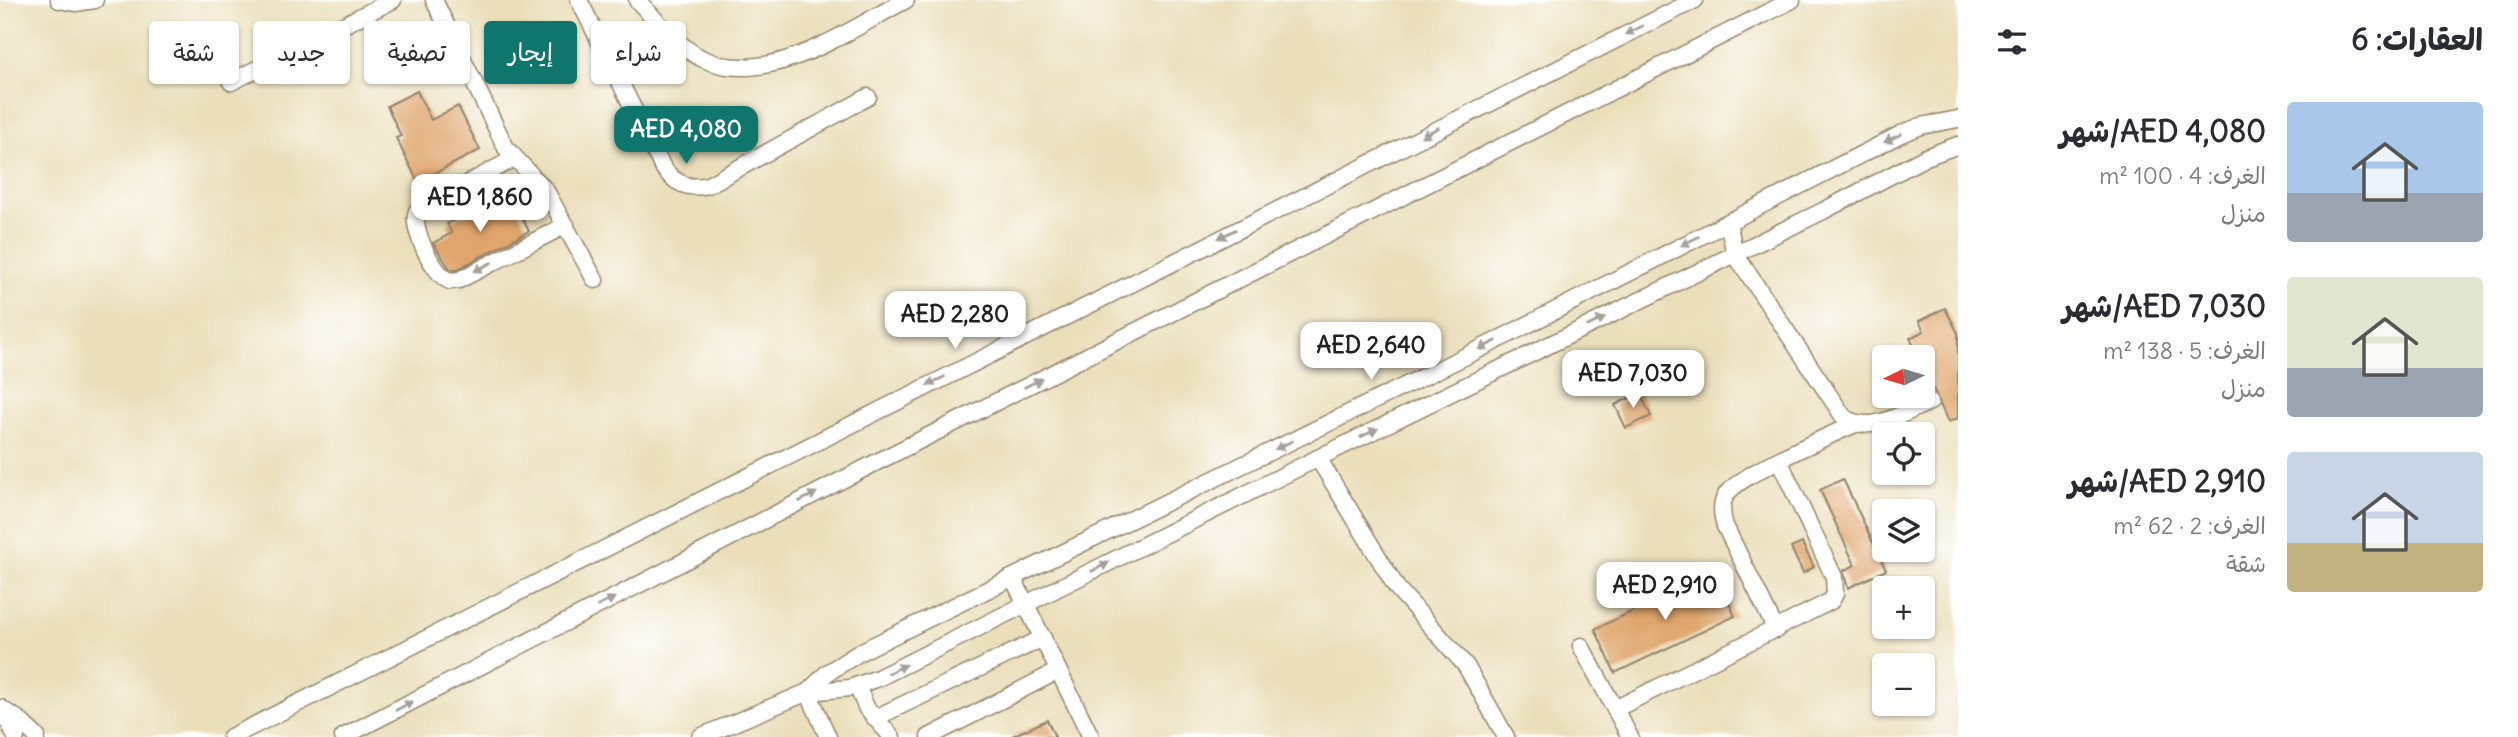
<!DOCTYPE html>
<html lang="ar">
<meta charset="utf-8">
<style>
:root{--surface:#fff;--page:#f2f2f3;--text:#2b2b33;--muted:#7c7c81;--accent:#0f766e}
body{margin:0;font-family:Delius,"Playpen Sans Arabic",sans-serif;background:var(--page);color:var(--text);direction:rtl;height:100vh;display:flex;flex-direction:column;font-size:26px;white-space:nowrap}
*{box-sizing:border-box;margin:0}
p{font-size:23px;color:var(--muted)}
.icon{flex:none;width:38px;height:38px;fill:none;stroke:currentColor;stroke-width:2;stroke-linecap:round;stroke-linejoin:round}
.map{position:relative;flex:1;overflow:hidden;direction:ltr}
.sheet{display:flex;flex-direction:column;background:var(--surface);width:560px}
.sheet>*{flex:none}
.guide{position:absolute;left:21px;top:21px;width:665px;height:63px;direction:rtl;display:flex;gap:14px}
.needle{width:46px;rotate:265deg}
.tools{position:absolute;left:1872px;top:345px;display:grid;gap:14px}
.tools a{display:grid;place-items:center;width:63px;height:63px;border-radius:7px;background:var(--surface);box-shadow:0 2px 5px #0004;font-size:35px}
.price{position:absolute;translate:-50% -60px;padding:0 16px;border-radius:14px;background:#fff;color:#222;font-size:23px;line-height:46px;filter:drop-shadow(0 2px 4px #0008)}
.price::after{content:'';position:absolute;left:50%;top:42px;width:21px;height:16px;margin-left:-10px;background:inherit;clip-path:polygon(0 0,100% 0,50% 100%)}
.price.selected{background:var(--accent);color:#fff}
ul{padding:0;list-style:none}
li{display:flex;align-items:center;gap:21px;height:175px;padding:0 35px}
li span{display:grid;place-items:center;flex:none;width:196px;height:140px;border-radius:7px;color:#555}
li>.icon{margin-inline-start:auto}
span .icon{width:84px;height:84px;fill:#fffc;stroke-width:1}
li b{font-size:30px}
h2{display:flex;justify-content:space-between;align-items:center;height:84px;padding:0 35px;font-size:30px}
.tag{padding:0 24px;border-radius:7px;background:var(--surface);box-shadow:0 2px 5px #0004;font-size:24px;line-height:63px}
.tag.selected{background:var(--accent);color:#fff}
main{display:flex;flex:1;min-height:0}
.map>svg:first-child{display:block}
</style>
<main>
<section class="sheet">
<h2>العقارات: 6<svg class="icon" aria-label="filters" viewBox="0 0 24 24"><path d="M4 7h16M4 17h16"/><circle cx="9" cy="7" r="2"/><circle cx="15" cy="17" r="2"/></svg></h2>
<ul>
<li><span style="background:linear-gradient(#a9c7e8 65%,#9aa5b1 0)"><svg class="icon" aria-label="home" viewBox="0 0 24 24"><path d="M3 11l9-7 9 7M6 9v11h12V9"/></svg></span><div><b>AED 4,080/شهر</b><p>الغرف: 4 · 100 m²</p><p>منزل</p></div></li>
<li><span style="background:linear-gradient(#dfe7d0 65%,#9aa5b1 0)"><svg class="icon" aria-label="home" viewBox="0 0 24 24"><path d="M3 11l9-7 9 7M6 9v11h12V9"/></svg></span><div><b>AED 7,030/شهر</b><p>الغرف: 5 · 138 m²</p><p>منزل</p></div></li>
<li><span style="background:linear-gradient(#c9d6e8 65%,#c2b280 0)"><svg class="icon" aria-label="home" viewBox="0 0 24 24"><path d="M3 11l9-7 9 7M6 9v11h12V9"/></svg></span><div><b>AED 2,910/شهر</b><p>الغرف: 2 · 62 m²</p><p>شقة</p></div></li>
</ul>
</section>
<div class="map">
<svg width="1958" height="737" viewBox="0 0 1958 737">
<rect width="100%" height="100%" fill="#fff"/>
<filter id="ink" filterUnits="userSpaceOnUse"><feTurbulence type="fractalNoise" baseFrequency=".0143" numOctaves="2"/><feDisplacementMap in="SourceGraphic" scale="14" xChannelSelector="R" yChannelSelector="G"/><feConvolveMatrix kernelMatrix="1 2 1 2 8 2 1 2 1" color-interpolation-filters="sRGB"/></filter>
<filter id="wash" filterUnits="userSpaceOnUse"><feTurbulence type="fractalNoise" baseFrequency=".00686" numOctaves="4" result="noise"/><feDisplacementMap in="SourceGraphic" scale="28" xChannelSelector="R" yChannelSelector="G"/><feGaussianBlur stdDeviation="1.57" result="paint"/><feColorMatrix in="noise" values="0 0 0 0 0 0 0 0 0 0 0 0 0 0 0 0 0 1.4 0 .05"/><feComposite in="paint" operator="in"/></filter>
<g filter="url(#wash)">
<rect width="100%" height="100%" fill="#ebdfbb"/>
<g id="blocks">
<!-- building -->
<g fill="#dfa56c">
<polygon points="410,44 419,61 382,81 373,64"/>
<polygon points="417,91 431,120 458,106 480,150 418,182 396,138 401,136 387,106"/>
<polygon points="513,201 529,231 456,270 450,269 433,243 452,233 447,224 487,203 492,212"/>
<polygon points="1945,308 1958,333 1958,418 1948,422 1923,366 1923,357 1919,357 1910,338 1924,331 1919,321"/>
<polygon points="1640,393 1651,416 1626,428 1615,405"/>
<polygon points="1843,479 1886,570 1848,588 1843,571 1855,565 1820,490"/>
<polygon points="1802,543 1814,567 1803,573 1791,548"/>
<polygon points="1715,572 1735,616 1615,673 1595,629"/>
<polygon points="1047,720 1055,737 1010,737"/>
</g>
</g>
</g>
<g filter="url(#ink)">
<use href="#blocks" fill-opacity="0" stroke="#93846c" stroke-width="2"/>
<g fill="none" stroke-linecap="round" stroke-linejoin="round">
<!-- minor casing -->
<g stroke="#93846c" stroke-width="19">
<g id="minor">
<polyline points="59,0 75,3 95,0"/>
<polyline points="434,0 506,148 546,191 595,280"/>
<path d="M579 0 662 166C673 183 689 190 708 185L868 97"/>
<path d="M637 0C656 20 676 45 701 58 767 90 848 30 906 0"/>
<polyline points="231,82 393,0"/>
<path d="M513 159 417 211C410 227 434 276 450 281L459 280 566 225"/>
<path d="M1728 222 1735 254 1843 416C1868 437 1904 412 1930 402"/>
<polyline points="1318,458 1397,588 1466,666 1506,737"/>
<polyline points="1013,578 1091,737"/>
<path d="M1776 630 1725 526C1722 515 1720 505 1726 495 1739 474 1829 436 1855 424"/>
<polyline points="1581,646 1630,737"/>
<polyline points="857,686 867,709 892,737"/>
<polyline points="808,692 827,673 862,651 1478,350 1901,134 1921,126 1958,119"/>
<polyline points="808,692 828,737"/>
<polyline points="1,708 16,737"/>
<polyline points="1,709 18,719 37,737"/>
<polyline points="1615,709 1831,601 1835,594 1834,577 1779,460"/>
<polyline points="875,718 1043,638"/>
<polyline points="231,737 1695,0"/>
<polyline points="343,737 873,464 1792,0"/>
<polyline points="700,737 808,692 850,688 878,678 1318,458 1823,211 1926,157 1958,145"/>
<polyline points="929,737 1058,671"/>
</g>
</g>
<!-- minor -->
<use href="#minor" stroke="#fff" stroke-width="16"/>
</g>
<!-- one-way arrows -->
<defs><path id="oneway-solid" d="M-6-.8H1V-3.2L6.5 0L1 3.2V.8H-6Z" transform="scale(1.75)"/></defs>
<g fill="#a79f9a">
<use href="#oneway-solid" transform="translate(1634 30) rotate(154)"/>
<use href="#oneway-solid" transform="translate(1430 132) rotate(153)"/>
<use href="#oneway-solid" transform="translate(1893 138) rotate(154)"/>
<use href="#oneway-solid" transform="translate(1227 234) rotate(153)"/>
<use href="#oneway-solid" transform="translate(1690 241) rotate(153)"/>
<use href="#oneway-solid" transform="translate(483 267) rotate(153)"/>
<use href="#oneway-solid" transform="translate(1596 322) rotate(-26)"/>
<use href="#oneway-solid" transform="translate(1488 345) rotate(153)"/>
<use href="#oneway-solid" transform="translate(936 381) rotate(153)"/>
<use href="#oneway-solid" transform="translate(1033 383) rotate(-27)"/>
<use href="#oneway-solid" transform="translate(1369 433) rotate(-26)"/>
<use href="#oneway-solid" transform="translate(1284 445) rotate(154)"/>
<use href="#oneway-solid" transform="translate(808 497) rotate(-27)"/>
<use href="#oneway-solid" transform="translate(1100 567) rotate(-27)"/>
<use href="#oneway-solid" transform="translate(606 602) rotate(-27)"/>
<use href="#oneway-solid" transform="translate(897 669) rotate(-26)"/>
<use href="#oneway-solid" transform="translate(404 706) rotate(-27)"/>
</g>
</g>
</svg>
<div class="tools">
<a><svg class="needle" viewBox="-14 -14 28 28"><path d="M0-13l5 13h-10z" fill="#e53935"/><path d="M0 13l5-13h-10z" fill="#7c7c81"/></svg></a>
<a><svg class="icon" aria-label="locate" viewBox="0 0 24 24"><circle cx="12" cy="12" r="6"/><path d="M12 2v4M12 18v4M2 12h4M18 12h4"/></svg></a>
<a><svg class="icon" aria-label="layers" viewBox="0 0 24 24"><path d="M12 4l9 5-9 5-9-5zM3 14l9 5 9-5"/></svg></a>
<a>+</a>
<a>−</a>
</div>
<b class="price selected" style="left:686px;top:166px">AED 4,080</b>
<b class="price" style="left:480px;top:234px">AED 1,860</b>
<b class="price" style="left:955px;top:351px">AED 2,280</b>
<b class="price" style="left:1371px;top:382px">AED 2,640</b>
<b class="price" style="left:1633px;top:410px">AED 7,030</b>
<b class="price" style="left:1665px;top:622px">AED 2,910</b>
<div class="guide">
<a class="tag">شراء</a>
<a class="tag selected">إيجار</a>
<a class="tag">تصفية</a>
<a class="tag">جديد</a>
<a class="tag">شقة</a>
</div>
</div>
</main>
